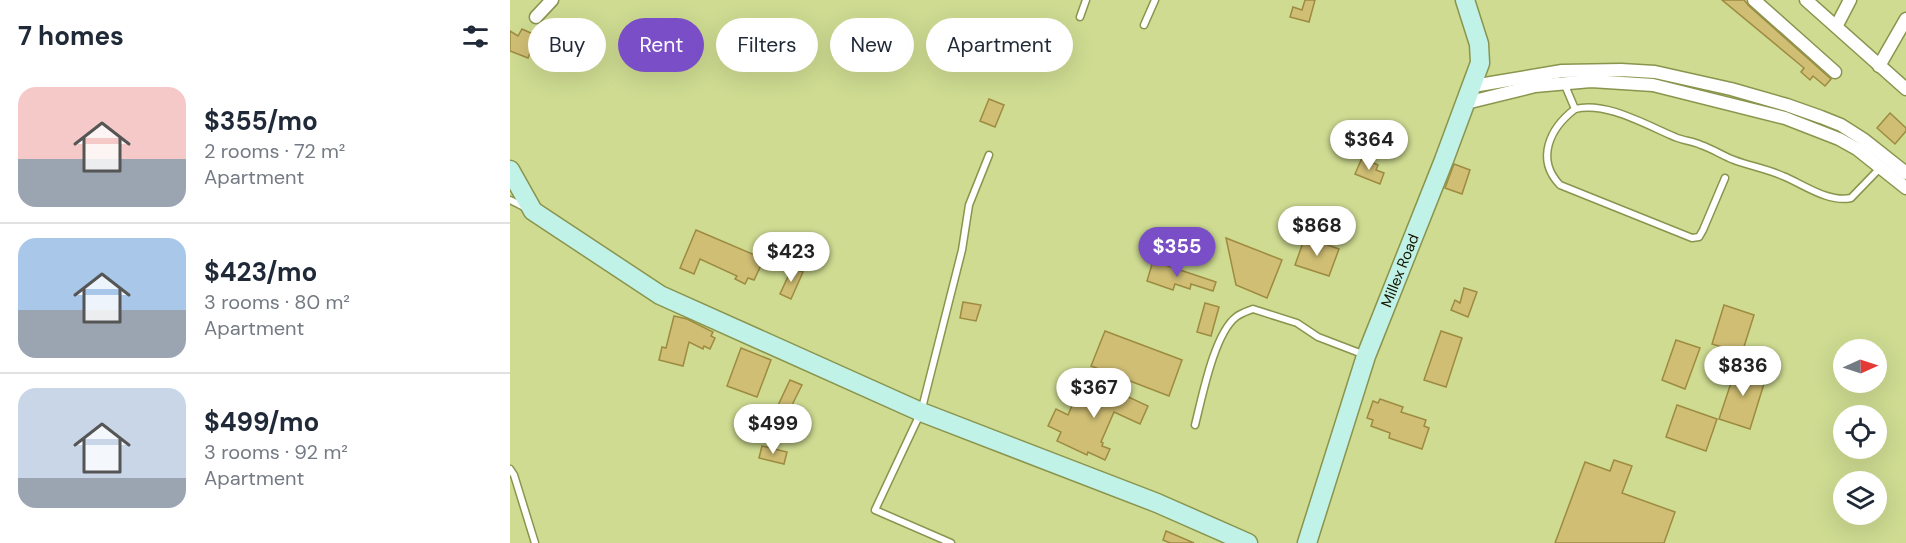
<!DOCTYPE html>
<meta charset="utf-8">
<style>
:root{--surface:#fff;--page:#f2f2f3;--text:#1f2937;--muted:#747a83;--line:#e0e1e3;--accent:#794ec7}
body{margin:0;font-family:"DM Sans",sans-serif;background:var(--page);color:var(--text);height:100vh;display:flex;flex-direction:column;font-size:22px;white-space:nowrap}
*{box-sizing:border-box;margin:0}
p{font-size:20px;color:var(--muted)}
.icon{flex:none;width:33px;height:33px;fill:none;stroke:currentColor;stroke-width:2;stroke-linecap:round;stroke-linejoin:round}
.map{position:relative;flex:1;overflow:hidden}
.panel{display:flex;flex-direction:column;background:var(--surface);width:510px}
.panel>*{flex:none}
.top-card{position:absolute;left:18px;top:18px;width:570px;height:54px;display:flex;gap:12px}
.needle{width:39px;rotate:87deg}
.controls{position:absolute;left:1323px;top:339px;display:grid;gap:12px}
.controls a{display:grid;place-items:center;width:54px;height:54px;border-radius:50%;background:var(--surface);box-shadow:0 6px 24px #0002;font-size:30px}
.price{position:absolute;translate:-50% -51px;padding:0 14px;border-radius:21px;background:#fff;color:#222;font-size:20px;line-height:39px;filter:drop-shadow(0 2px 3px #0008)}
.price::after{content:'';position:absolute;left:50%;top:36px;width:18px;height:14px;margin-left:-9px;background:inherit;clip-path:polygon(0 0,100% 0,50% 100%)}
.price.current{background:var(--accent);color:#fff}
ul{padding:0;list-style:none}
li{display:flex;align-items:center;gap:18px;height:150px;padding:0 18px}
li+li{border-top:2px solid var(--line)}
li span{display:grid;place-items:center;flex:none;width:168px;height:120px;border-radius:18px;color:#555}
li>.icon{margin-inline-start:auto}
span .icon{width:72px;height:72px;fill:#fffc;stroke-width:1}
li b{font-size:26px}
h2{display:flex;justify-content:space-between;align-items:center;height:72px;padding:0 18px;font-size:26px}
.pill{padding:0 21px;border-radius:27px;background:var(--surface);box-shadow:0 6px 24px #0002;font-size:21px;line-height:54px}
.pill.current{background:var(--accent);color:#fff}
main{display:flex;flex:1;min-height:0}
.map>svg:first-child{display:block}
</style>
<main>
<section class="panel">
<h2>7 homes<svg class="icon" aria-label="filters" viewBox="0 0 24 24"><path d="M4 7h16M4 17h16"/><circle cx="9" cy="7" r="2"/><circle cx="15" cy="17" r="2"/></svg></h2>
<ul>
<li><span style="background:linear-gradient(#f6c9c9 60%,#9aa5b1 0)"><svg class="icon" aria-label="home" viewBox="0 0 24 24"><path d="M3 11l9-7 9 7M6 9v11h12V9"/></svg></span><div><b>$355/mo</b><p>2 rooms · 72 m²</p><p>Apartment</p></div></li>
<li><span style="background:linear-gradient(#a9c7e8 60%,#9aa5b1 0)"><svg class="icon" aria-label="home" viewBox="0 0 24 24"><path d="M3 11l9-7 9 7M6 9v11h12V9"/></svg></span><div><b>$423/mo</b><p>3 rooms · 80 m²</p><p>Apartment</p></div></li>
<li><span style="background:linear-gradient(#c9d6e8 75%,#9aa5b1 0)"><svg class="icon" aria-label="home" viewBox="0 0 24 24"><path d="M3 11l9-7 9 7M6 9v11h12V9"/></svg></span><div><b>$499/mo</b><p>3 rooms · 92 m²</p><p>Apartment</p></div></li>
</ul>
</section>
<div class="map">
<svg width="1396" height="543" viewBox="0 0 1396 543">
<rect width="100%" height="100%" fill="#cedb91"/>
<!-- building -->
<g fill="#d0be74" stroke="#9d8b41" stroke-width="1.5">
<polygon points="795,0 805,0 799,22 780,17 783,7 792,10"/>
<polygon points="1212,0 1234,0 1239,6 1321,79 1315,86 1303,76 1300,80 1291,72 1294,68"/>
<polygon points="12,29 23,34 21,39 25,40 18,58 0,51 0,31 8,36"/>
<polygon points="479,99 494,105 485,127 470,121"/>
<polygon points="1380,113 1396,128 1396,131 1385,144 1367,128"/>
<polygon points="852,158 868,165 866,170 874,173 870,184 845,174"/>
<polygon points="944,164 960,170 952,194 935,188"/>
<polygon points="186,230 254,259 244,280 238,278 235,284 225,279 227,276 190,259 184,274 170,268"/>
<polygon points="795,237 829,249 819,276 785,265"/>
<polygon points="716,238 772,260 757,298 726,285"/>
<polygon points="643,261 706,282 703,291 681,284 680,289 665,284 663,290 637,281"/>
<polygon points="282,268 293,272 281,299 270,294"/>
<polygon points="954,288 967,292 958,317 941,310 945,300 950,303"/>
<polygon points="453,302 471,305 466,321 450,318"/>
<polygon points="695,303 709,307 701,336 687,332"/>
<polygon points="1214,305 1244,315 1232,353 1202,344"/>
<polygon points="164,316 177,319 203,332 201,336 205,338 200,349 194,346 193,349 179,342 173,366 149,360 152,347 156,348"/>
<polygon points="595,331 672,360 659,396 581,366"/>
<polygon points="931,331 952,338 936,387 914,380"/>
<polygon points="1166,340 1190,348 1175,389 1152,380"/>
<polygon points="231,348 261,360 247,397 217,386"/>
<polygon points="1227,365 1257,374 1240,429 1209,419"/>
<polygon points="280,380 292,385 275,419 264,414"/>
<polygon points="584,381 638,406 630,424 604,412 591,442 593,443 592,446 600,449 595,460 578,452 577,455 547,441 551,432 538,426 546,409 558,415 566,396 575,400"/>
<polygon points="870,399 893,407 891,412 916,420 914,426 919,428 912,449 879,438 880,433 861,426 863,420 857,418 863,401 868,403"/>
<polygon points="1167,405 1207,419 1196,451 1156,437"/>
<polygon points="252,446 277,452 274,464 249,458"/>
<polygon points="1104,460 1122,466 1112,493 1165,512 1154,543 1045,543 1075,462 1100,471"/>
<polygon points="656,531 684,543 660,543 653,540"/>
</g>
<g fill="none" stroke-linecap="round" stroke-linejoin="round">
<!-- lane casing -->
<g stroke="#8a944d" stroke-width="9">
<g id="lane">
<polyline points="570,17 576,0"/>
<polyline points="634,25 645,0"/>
<path d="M1054 83 1065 109C1096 101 1136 125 1165 137 1174 141 1183 141 1191 145 1203 149 1213 156 1224 160 1240 166 1257 169 1273 176 1293 184 1318 203 1341 198L1370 168"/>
<path d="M1065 109C1040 128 1025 159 1050 185L1182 238 1189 237 1193 230 1215 178"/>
<polyline points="0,200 14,207"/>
<path d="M685 425C692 398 704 334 726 317 731 313 738 311 743 309L787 323 808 337 855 355"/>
<polyline points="0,469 4,475 25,543"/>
<polyline points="441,543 365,510 411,412 452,250 459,205 479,155"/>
</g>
</g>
<!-- street casing -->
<g stroke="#8a944d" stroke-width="15">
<g id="street">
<polyline points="1244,0 1325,72"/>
<polyline points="1296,0 1396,89"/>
<polyline points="26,17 42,0"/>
<polyline points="1327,25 1340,0"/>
<polyline points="1369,66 1396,19"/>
<polyline points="963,86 1052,71 1111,70 1145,72 1221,89 1277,105 1311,117 1331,125 1353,139 1396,173"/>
<polyline points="956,103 1025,86 1081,81 1143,85 1275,118 1329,139 1347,149 1396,188"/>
</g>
</g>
<!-- secondary casing -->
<g stroke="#8a944d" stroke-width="21">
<g id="secondary">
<polyline points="0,170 23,211 150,295 411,412 647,503 738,543"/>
<path id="s1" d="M797 543 856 356 934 160 970 63 969 44 955 0"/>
</g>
</g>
<!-- lane -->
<use href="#lane" stroke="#fff" stroke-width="6"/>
<!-- street -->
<use href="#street" stroke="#fff" stroke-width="12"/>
<!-- secondary -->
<use href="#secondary" stroke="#c1f2e8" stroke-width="18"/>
</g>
<g text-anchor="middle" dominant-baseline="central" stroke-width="4.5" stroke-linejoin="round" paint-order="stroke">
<!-- street labels -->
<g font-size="15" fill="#151800" stroke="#f1f8d3">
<text stroke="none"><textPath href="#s1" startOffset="288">Millex Road</textPath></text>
</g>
</g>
</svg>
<div class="controls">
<a><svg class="needle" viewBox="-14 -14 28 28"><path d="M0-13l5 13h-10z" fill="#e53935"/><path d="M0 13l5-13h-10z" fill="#747a83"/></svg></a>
<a><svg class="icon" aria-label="locate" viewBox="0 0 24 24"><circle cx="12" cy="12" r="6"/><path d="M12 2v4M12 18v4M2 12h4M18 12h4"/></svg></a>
<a><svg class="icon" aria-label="layers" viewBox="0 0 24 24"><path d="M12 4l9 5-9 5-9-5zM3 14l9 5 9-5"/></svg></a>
</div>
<b class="price" style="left:859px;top:171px">$364</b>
<b class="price" style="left:807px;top:257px">$868</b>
<b class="price current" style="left:667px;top:278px">$355</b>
<b class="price" style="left:281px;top:283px">$423</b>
<b class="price" style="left:1233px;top:397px">$836</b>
<b class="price" style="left:584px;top:419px">$367</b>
<b class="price" style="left:263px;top:455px">$499</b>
<div class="top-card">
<a class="pill">Buy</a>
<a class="pill current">Rent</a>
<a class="pill">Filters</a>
<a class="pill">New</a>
<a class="pill">Apartment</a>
</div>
</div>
</main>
